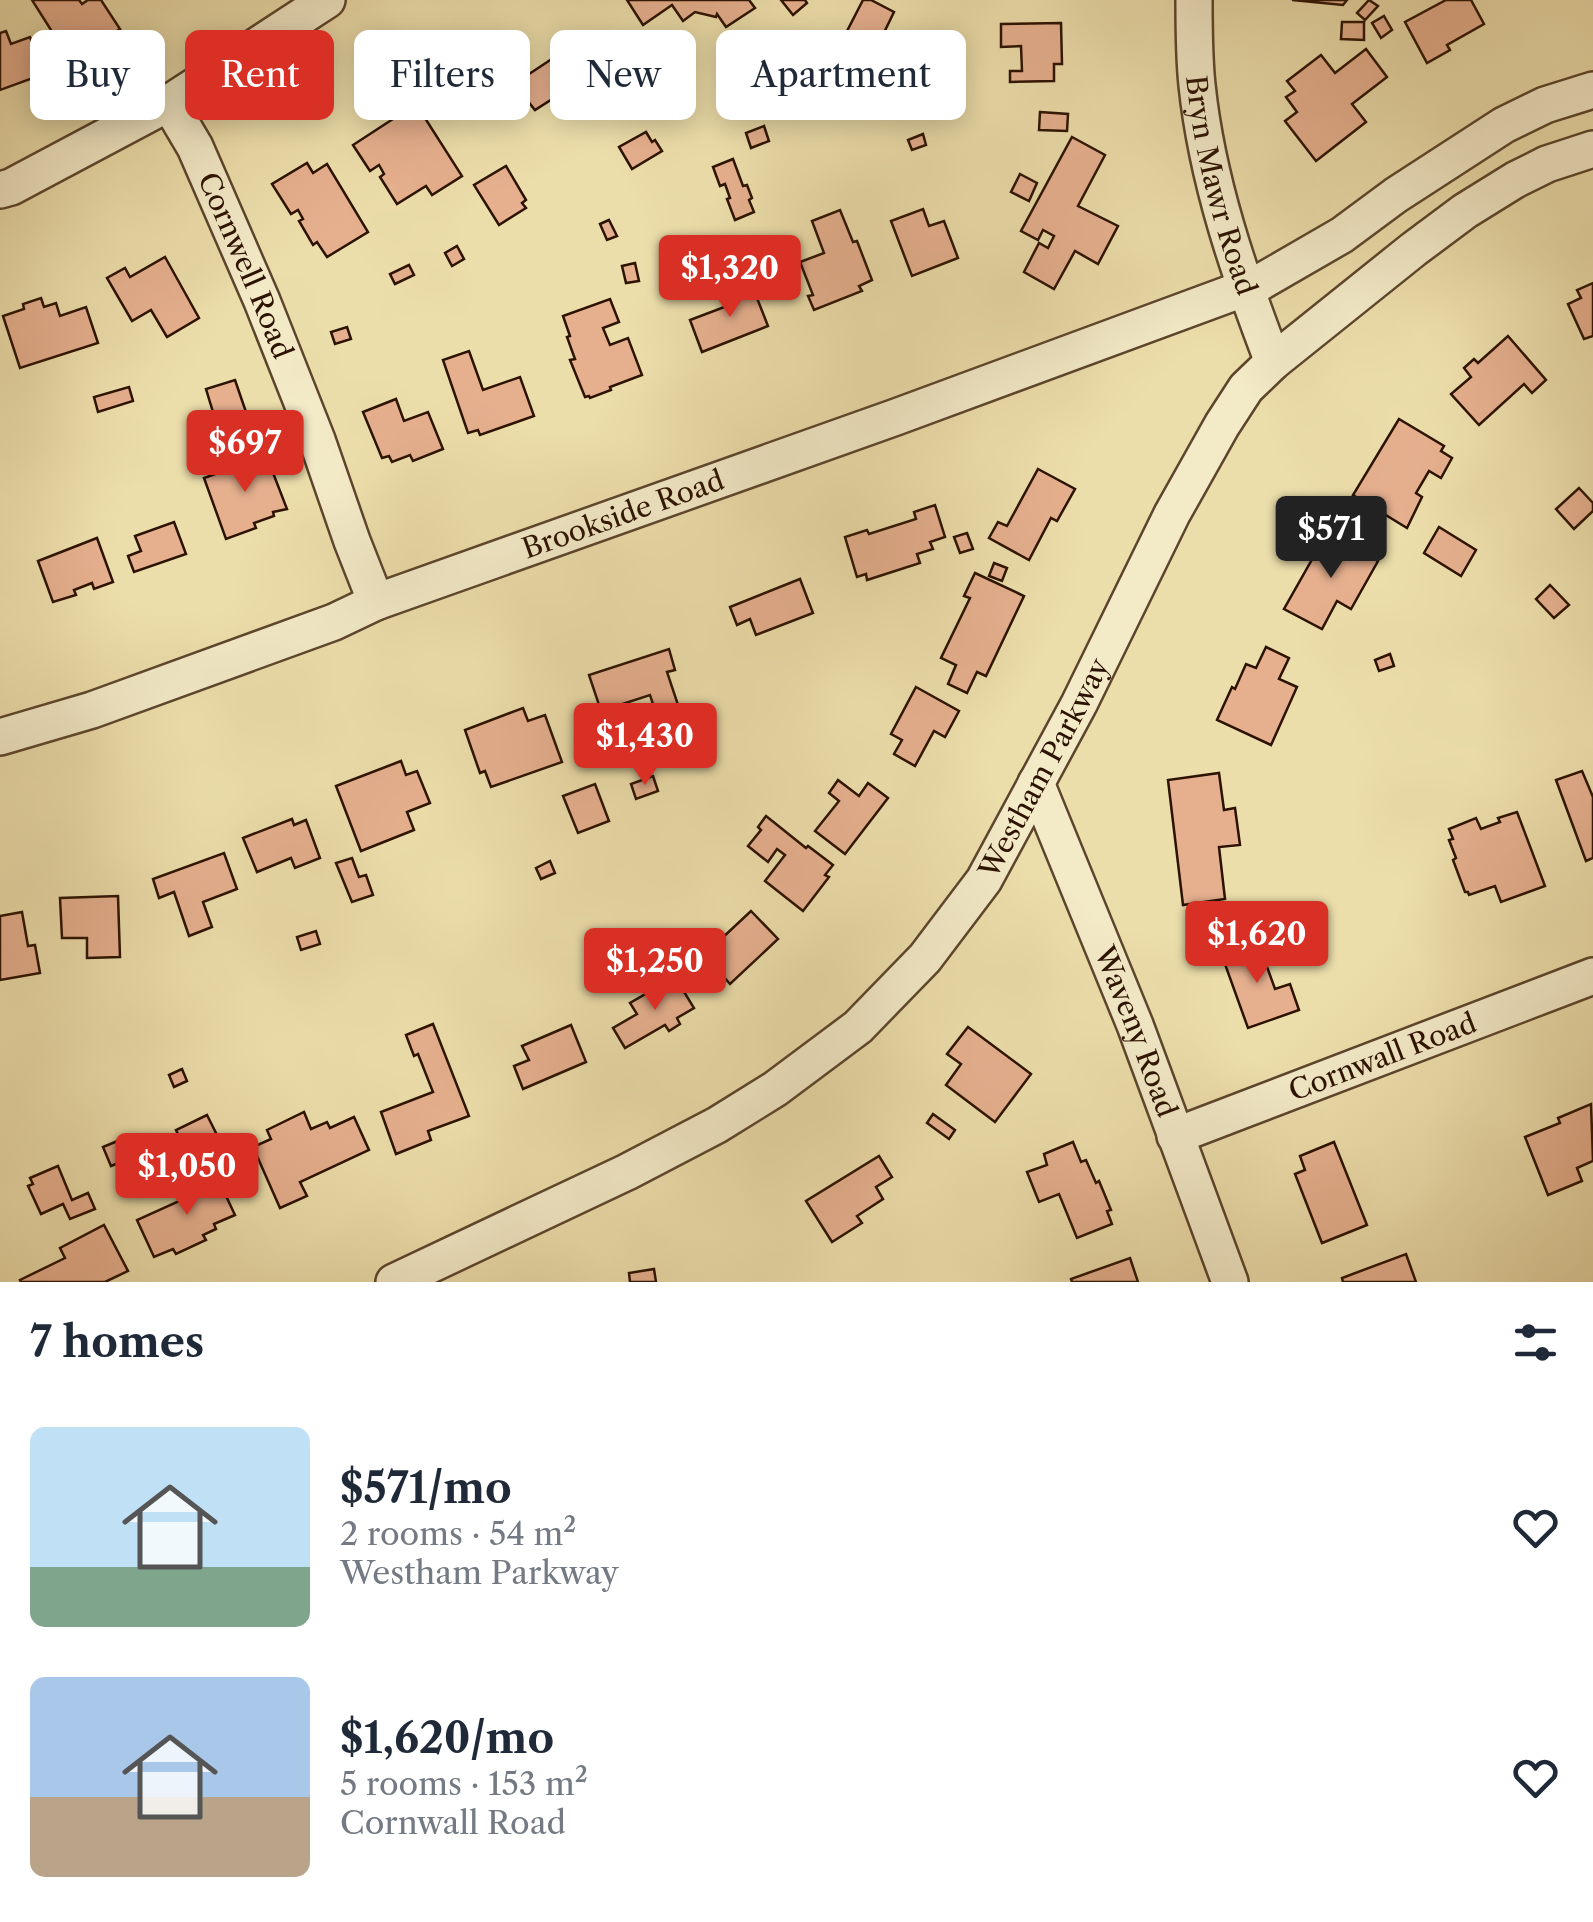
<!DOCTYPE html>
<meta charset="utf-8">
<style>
:root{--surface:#fff;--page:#f2f2f3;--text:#1f2937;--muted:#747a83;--accent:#d93025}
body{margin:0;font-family:"Libre Caslon Text",serif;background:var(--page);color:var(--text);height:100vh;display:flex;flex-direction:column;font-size:38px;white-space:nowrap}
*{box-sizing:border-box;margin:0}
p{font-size:32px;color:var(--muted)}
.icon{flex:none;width:55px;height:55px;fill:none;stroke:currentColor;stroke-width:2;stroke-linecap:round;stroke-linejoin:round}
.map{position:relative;height:1282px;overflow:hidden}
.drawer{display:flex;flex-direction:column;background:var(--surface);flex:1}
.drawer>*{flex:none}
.top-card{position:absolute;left:30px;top:30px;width:1000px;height:90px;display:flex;gap:20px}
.price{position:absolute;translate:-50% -85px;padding:0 22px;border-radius:10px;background:var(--accent);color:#fff;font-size:32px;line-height:65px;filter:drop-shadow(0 2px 5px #0008)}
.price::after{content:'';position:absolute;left:50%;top:60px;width:30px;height:22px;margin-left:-15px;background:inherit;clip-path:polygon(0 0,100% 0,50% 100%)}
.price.current{background:#222;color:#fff}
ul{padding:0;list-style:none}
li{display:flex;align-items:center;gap:30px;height:250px;padding:0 30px}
li span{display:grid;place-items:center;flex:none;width:280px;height:200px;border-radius:15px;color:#555}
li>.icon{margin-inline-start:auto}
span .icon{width:120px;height:120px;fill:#fffc;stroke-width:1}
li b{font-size:42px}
h2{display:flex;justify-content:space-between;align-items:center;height:120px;padding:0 30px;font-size:42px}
.pill{padding:0 35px;border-radius:15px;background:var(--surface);box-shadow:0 5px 25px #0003;font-size:35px;line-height:90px}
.pill.current{background:var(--accent);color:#fff}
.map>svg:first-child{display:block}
</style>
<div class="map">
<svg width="1593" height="1282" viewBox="0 0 1593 1282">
<rect width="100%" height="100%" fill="#ecdeab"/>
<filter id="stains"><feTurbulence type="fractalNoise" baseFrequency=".002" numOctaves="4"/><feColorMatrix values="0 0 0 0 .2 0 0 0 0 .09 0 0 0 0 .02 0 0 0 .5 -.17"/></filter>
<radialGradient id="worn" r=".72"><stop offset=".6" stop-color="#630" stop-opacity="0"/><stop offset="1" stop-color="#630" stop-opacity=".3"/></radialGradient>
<!-- building -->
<g fill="#e6b08f" stroke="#2c1201" stroke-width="2.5">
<polygon points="32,0 79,0 82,4 88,0 101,0 120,29 70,60"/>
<polygon points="627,0 749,0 755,8 726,27 717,14 716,17 695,12 683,21 672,5 643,25"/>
<polygon points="781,0 805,0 807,3 793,15"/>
<polygon points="863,0 871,0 894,12 875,51 845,35"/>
<polygon points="1292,0 1347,0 1343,5"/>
<polygon points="1369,0 1378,6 1365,20 1357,13"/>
<polygon points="1446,0 1471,0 1484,24 1447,45 1450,50 1427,63 1405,22"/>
<polygon points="1384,16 1392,30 1381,38 1372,23"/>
<polygon points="1342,22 1364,22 1364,40 1341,39"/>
<polygon points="1061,23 1062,64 1054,64 1054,81 1010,82 1010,71 1022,71 1021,46 1001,47 1001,24"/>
<polygon points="6,31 11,44 30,37 44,74 0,90 0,33"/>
<polygon points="576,43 607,90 569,115 557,96 535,110 514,84"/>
<polygon points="1366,49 1387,77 1352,104 1366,122 1316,161 1285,121 1297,112 1286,97 1295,91 1287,81 1321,55 1335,73"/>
<polygon points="896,57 903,70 883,80 877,67"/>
<polygon points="416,104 462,176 432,195 426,186 397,204 380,177 384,174 379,165 370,171 353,145"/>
<polygon points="1040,112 1068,114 1067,131 1039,130"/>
<polygon points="764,126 769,141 751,148 746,133"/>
<polygon points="646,132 652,142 655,140 662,151 632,169 619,147"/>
<polygon points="923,134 926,145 912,150 908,140"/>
<polygon points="1072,137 1105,155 1078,206 1118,226 1098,264 1075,251 1054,289 1024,272 1039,243 1048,248 1054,236 1043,230 1038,240 1021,231"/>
<polygon points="733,159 743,186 747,185 752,198 749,200 754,212 735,220 727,199 730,198 725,184 720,186 713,167"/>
<polygon points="307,163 313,173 327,164 368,232 327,257 317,242 313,245 299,221 303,219 298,210 291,214 272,184"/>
<polygon points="506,166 526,200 522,203 526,208 499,225 474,185"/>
<polygon points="1020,174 1037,183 1029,201 1011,192"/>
<polygon points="923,209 929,226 944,221 958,258 912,276 891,221"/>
<polygon points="840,210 853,242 857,241 872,280 859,286 862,291 814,310 808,296 813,295 800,262 824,253 812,221"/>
<polygon points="609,220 617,236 607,240 600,224"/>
<polygon points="457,246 464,259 452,266 445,253"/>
<polygon points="165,257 199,318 167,337 151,310 132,321 107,278 125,268 130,277"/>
<polygon points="635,263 639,281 626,283 622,266"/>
<polygon points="409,265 414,275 395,284 390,274"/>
<polygon points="1593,283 1593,336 1584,339 1568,304 1581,298 1577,290"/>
<polygon points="741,286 745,297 755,293 768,326 702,352 690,320 727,306 722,293"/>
<polygon points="41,298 44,307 56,303 60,316 86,307 98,343 20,368 3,316 24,309 23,304"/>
<polygon points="610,299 619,322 603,328 610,345 628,338 642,375 610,387 611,390 590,398 589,396 585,397 570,360 575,359 567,337 570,336 563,316"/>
<polygon points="347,327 351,339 335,344 331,332"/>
<polygon points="1508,336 1546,380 1532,393 1524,384 1479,425 1451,394 1471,377 1464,368 1474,359 1478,363"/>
<polygon points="469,351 483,390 520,377 534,416 480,435 478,430 468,433 443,360"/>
<polygon points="235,380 246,412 216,422 206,389"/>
<polygon points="129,387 133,401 98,412 94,397"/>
<polygon points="396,399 404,421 428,412 443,449 413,461 410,455 392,462 389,456 382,458 363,412"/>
<polygon points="1399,419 1444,446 1441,451 1452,458 1441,478 1429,471 1416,493 1422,497 1407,528 1353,495"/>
<polygon points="265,452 287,509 273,512 274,516 254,523 256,528 226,539 204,478 232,468 230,464"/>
<polygon points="1038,469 1075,489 1057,521 1051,518 1029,560 989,538 998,522 1007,526"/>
<polygon points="1579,488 1593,503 1593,511 1574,529 1556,509"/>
<polygon points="935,505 945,537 930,542 933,549 917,554 920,563 867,580 866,574 857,577 845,537 867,530 869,534 916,519 914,512"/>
<polygon points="174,522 186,554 134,572 128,556 141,551 135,536"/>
<polygon points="1439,527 1476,550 1461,576 1424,553"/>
<polygon points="967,533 973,549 960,553 954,537"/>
<polygon points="1327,533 1378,561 1351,609 1337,601 1322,629 1284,609"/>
<polygon points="97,538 113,582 94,589 92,583 74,590 76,595 53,602 38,561"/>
<polygon points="994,563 1007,568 1002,581 989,576"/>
<polygon points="975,573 1024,596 986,676 977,672 967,693 948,684 956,665 941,658 970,598 964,596"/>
<polygon points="800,579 813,613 756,635 750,619 737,625 730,607"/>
<polygon points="1550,585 1569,605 1554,618 1536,599"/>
<polygon points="1266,647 1289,658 1279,679 1297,687 1271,745 1217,720 1232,687 1235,689 1246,664 1256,668"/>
<polygon points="669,649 675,670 667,672 683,720 650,731 642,708 653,704 650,695 601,711 589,675"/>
<polygon points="1390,654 1394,666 1379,671 1375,660"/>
<polygon points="916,687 959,711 945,737 934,731 915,766 894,754 902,740 891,734"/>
<polygon points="523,708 528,721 545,715 562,762 491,787 485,771 480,773 465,730"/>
<polygon points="401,761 406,775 417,771 430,803 407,812 414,830 361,851 336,786"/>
<polygon points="1582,771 1593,797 1593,858 1586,861 1556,780"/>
<polygon points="1219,773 1224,810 1235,808 1240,845 1219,847 1225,899 1183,905 1168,780"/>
<polygon points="653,776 658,791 636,799 631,784"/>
<polygon points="838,780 859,796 868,783 888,798 845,854 815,831 839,801 829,793"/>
<polygon points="595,784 609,821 578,833 563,796"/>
<polygon points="1517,812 1545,886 1501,902 1495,886 1469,895 1468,892 1465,892 1453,860 1456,858 1449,840 1453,839 1449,829 1476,818 1481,829 1500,822 1498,818"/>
<polygon points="766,816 806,848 808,846 833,865 825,875 829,877 803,911 765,881 785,855 777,849 768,862 748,846 761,830 758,827"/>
<polygon points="292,819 294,825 306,820 320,858 295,868 291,858 257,872 243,838"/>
<polygon points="224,853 237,889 203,902 212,927 189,936 174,892 159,898 153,879"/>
<polygon points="352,858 359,877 366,875 373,895 352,902 336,863"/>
<polygon points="550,861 555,873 541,879 536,868"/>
<polygon points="118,896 120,957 87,958 87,938 62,938 60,898"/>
<polygon points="751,911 778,939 730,984 724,977 717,984 702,969 712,960 705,954"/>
<polygon points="22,912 28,946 35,945 40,973 0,980 0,916"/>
<polygon points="316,931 320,944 301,950 297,937"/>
<polygon points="1257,939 1275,989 1290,984 1299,1010 1248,1028 1221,953"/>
<polygon points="675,977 694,1008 677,1018 680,1024 669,1031 665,1025 625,1048 613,1028 637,1014 630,1003"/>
<polygon points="433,1024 469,1116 428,1131 431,1140 396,1154 381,1112 433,1092 418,1054 414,1056 406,1035"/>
<polygon points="571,1025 586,1062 523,1089 514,1066 529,1060 522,1046"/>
<polygon points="968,1027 1031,1074 995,1122 946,1085 961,1064 947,1054"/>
<polygon points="182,1069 187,1081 174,1087 169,1075"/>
<polygon points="1591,1104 1593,1161 1577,1168 1582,1181 1548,1195 1525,1137 1560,1123 1558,1118"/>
<polygon points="304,1112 311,1129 327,1122 330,1128 354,1117 369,1150 300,1182 307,1196 280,1208 253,1147 271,1139 267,1130"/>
<polygon points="933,1114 955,1130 949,1139 927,1123"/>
<polygon points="207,1115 226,1153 194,1168 176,1130"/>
<polygon points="120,1140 128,1159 111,1166 103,1147"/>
<polygon points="1073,1142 1081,1162 1086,1160 1096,1183 1099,1181 1111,1210 1107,1211 1112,1224 1077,1238 1059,1194 1039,1202 1027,1172 1047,1165 1044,1154"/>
<polygon points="1334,1142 1367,1225 1322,1243 1295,1174 1305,1170 1300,1156"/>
<polygon points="879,1156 892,1177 876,1187 883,1199 857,1216 862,1223 832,1242 806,1201"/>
<polygon points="58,1166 72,1200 88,1193 95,1209 70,1219 63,1204 41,1214 28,1186 33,1184 30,1178"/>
<polygon points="200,1175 206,1187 219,1181 235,1215 214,1224 216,1229 203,1235 206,1240 176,1254 173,1249 154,1257 137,1220 186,1198 179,1185"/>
<polygon points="104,1225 128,1271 105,1282 21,1282 20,1280 65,1258 60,1248"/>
<polygon points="1406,1254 1416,1282 1343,1282 1342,1278"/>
<polygon points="1130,1258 1138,1282 1072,1282 1071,1279"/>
<polygon points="654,1269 656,1282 630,1282 629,1273"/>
</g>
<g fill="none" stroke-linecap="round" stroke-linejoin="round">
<!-- street casing -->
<g stroke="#5c452c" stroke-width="40">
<g id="street">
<path id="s1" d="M1194 0C1194 28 1194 57 1197 85 1207 181 1239 273 1273 362"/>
<path id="s2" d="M169 103 195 147 262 301 317 440 352 541 376 602"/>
<polyline points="0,190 11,187 169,103 327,0"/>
<path id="s3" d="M0 737 92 710 334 622 376 602 896 417 1259 283 1342 235 1396 195 1504 125 1545 105 1593 90"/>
<path id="s4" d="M1036 783 1135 1025 1230 1282"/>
<path id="s5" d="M1175 1136 1593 976"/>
<path id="s6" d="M394 1282 627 1172 717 1125 775 1089 858 1027 925 958 984 880 1079 704 1172 514 1222 425 1246 388 1273 362 1414 249 1465 211 1515 180 1547 164 1593 149"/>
</g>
</g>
<!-- street -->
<use href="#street" stroke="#f3eac8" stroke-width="35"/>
</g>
<g text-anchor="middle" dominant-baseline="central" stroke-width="8" stroke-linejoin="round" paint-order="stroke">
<!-- street labels -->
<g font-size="28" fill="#2c1201" stroke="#f3eac8">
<text stroke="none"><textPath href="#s1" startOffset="188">Bryn Mawr Road</textPath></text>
<text stroke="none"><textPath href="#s2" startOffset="180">Cornwell Road</textPath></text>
<text stroke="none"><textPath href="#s3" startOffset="662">Brookside Road</textPath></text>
<text stroke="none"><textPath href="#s6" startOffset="852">Westham Parkway</textPath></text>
<text stroke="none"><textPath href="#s4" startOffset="268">Waveny Road</textPath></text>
<text stroke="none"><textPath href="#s5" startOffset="222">Cornwall Road</textPath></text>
</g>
</g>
<rect width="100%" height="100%" filter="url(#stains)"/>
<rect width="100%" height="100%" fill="url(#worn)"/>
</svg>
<b class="price" style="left:730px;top:320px">$1,320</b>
<b class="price" style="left:245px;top:495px">$697</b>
<b class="price current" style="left:1331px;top:581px">$571</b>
<b class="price" style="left:645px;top:788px">$1,430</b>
<b class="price" style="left:1257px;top:986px">$1,620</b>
<b class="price" style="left:655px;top:1013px">$1,250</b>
<b class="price" style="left:187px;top:1218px">$1,050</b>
<div class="top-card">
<a class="pill">Buy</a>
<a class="pill current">Rent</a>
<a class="pill">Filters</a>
<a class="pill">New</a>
<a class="pill">Apartment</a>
</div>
</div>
<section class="drawer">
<h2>7 homes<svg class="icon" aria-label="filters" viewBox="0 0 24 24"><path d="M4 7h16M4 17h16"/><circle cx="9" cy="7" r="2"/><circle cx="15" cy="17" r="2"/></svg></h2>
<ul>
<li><span style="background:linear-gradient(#bfe0f5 70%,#7fa58c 0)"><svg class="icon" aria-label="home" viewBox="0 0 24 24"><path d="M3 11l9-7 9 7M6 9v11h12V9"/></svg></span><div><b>$571/mo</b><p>2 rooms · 54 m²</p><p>Westham Parkway</p></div><svg class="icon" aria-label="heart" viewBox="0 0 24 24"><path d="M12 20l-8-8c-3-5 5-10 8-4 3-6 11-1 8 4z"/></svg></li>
<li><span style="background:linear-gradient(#a9c7e8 60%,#b9a48a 0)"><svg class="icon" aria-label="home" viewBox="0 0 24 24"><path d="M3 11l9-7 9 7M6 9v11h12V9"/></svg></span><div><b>$1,620/mo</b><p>5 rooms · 153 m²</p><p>Cornwall Road</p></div><svg class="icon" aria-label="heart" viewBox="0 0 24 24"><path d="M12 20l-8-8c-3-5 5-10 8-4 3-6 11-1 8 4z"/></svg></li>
</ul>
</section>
